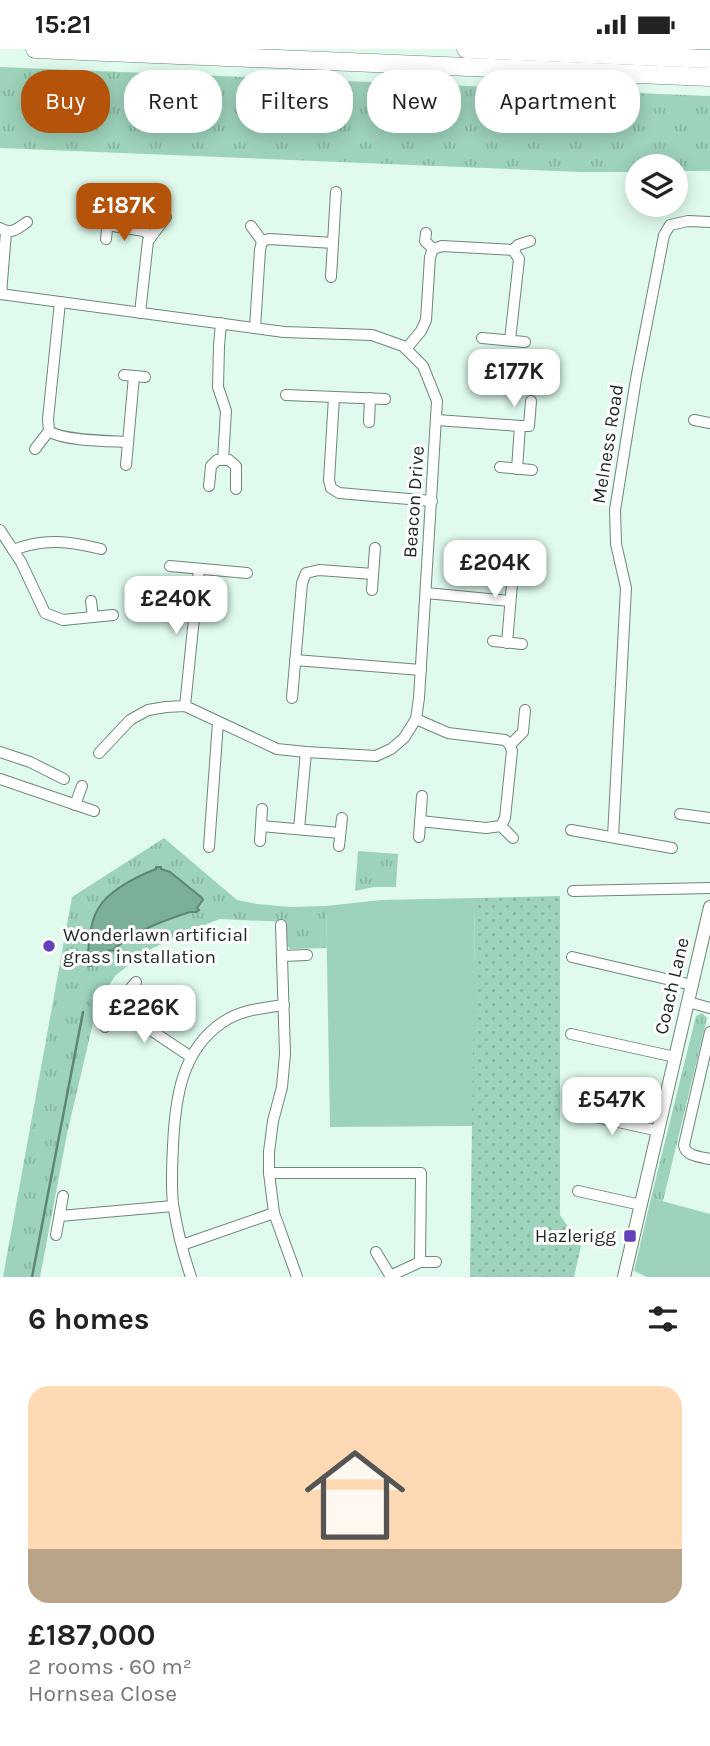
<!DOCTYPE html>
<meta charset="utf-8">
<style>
:root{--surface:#fff;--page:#f2f2f2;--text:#222;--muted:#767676;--accent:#b45309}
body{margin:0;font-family:Karla,sans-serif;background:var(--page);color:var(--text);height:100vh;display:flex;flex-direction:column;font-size:26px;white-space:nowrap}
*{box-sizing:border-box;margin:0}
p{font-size:23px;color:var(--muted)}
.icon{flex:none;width:38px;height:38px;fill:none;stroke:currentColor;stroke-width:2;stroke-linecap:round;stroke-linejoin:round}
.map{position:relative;height:1228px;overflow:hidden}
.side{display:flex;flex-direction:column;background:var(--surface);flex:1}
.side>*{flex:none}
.hud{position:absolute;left:21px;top:21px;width:668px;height:63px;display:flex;gap:14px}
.tools{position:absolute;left:625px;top:105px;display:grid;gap:14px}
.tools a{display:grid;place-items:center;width:63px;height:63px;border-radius:50%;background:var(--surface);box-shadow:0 4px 18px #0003;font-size:35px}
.price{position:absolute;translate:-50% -60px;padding:0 16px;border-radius:14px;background:#fff;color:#222;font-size:23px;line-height:46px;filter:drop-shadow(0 2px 4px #0008)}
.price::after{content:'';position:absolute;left:50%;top:42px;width:21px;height:16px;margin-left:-10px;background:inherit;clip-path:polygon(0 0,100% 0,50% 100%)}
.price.active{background:var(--accent);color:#fff}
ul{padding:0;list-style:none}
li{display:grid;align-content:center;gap:14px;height:371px;padding:0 28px}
li span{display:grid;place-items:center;height:217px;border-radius:21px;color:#555}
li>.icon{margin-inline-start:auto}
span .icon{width:126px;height:126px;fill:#fffc;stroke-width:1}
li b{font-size:30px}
h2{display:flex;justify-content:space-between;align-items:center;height:84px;padding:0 28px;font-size:30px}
.chip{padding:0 24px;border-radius:28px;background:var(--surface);box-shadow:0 4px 18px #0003;font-size:24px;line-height:63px}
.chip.active{background:var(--accent);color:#fff}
.status{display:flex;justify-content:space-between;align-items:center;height:49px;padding:0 35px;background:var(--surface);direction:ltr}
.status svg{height:19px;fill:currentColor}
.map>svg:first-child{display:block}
</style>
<div class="status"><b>15:21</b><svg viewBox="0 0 49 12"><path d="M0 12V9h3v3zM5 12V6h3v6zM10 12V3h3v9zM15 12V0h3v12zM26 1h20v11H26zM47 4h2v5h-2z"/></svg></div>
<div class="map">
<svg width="710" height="1228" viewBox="0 0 710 1228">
<defs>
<pattern id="grass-tufts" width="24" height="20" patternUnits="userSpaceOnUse" patternTransform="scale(1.75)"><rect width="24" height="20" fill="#9dd3ba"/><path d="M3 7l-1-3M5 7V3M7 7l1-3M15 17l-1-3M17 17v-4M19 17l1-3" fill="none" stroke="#87b5a0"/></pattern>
<pattern id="garden-dots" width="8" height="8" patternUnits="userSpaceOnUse" patternTransform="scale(1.75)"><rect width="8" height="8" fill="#9dd3ba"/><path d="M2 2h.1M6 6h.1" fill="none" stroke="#87b5a0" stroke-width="1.8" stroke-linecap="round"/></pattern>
</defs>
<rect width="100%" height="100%" fill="#e0fbee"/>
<!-- grass -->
<g fill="url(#grass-tufts)">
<polygon points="0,18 710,47 710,122 676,122 676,117 637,117 637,123 580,123 0,99"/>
<polygon points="164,789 237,851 257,855 290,858 326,857 327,899 290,900 285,894 285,873 220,870 186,883 147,902 116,926 103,944 93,974 67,1085 40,1228 3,1228 72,848"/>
<polygon points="358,802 398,805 396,838 374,838 355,842"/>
<polygon points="702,964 707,969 663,1152 651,1149 696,967"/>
</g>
<!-- park -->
<g fill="#9dd3ba">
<polygon points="475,849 473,1077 330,1078 326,857 381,851"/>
<polygon points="651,1149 710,1165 710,1228 647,1228 634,1222"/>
</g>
<!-- garden -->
<polygon fill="url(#garden-dots)" points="560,847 560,1166 581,1197 574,1228 470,1228 475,849"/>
<!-- water -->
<path fill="#79b097" stroke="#5d8774" stroke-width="2" d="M156 818H161V820L170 823 202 849 203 851 197 859 199 861 196 863H190C162 872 138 881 114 900L115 902 109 901 106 909H102V907L91 917H88L87 914C89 897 89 875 98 860 107 842 138 827 156 820Z"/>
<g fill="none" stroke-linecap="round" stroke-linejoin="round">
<!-- stream -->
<polyline stroke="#5d8774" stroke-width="2.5" points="32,1228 83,963"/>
<!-- minor casing -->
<g stroke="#6e867a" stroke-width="12">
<g id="minor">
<polyline points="107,176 144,182 151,188"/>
<polyline points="251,177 262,192"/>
<path d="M0 179C11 186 17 180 27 173"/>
<polyline points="426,184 425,192 433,200"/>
<polyline points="106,190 109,161"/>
<polyline points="513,201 518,196 530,192"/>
<polyline points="331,228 336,143"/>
<polyline points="0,245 284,283 372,286 403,297 423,317 437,352 419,649 416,670 404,689 391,700 376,707 306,703 277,700 185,657 166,658 148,661 130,671 99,704"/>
<polyline points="1,245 6,183"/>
<path d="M60 253 48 370 49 382C63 392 109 392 128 393"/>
<polyline points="140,264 148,192 166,168"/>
<polyline points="221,274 219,297 218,338 226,362 223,411"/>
<polyline points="255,279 260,201 262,192 269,190 333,194"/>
<polyline points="482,289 525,293"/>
<polyline points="406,300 421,282 426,271 430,208 433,200 442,197 513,201 519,210 510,291"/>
<polyline points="124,326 145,328"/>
<polyline points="286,346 385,350"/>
<polyline points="334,348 329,431 331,439 339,444 432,452"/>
<polyline points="437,371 520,377 517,420"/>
<polyline points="694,371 710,374"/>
<polyline points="369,373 370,349"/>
<polyline points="520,377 529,377 531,352"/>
<polyline points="35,400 49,382"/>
<polyline points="126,416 134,327"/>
<polyline points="500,418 532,421"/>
<polyline points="209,437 211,417 217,411 229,411 236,417 236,440"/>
<polyline points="0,481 21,513 45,564 63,571 113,566"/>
<path d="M13 501C44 489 69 492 101 500"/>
<polyline points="499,509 529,512"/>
<polyline points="170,517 247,524"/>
<polyline points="372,541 375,499"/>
<polyline points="426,544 510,552"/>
<polyline points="91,552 93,568"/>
<polyline points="493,592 522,595"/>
<polyline points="507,594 514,511"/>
<polyline points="295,611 421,621"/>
<polyline points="292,649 302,534 306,524 319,521 373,525"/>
<polyline points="185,657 199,520"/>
<polyline points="416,670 448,684 505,691 510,696 512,702 505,769 501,777 486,779 420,772"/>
<polyline points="510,696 523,683 525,661"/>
<polyline points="0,703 30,713 64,730"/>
<polyline points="0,730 94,762"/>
<polyline points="75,756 82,737"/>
<polyline points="680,765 710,769"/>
<polyline points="261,777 340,784"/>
<polyline points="501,777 513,789"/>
<polyline points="299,780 306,703"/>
<polyline points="571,781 672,799"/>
<polyline points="419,788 422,747"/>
<polyline points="613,788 626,539 616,495 615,461 636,330 664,186 670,176 688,172 710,173"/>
<polyline points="260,792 262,760"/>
<polyline points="339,797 342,769"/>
<polyline points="209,798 218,673"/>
<polyline points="573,842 710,839"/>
<polyline points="281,876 285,1005 282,1038 273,1072 269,1103 269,1124 274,1164 297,1228"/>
<polyline points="282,907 307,906"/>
<polyline points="572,908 692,936"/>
<polyline points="688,953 710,959"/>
<polyline points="115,957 191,1008"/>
<polyline points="105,978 115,957 136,933"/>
<path d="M710 983 684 1096C685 1107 700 1108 710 1110"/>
<polyline points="571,985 675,1008"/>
<polyline points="573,1063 659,1082"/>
<polyline points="269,1124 421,1124 420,1213"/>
<polyline points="578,1142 641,1156"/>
<polyline points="60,1167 173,1157"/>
<polyline points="56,1186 63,1147"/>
<polyline points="182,1196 274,1164"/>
<polyline points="376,1203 391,1228"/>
<polyline points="390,1227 420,1213 436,1213"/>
<path d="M191 1228C183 1205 177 1180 173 1155 171 1136 172 1116 173 1097 175 1051 181 1001 223 973 241 961 262 959 284 956"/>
</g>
</g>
<!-- tertiary casing -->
<g stroke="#6e867a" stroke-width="14">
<polyline id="tertiary" points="624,1228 710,858"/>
</g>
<!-- trunk casing -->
<g stroke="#6e867a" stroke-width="19">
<g id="trunk">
<polyline points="35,0 710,28"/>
<polyline points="466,0 710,10"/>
</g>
</g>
<!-- minor -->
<use href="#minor" stroke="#fff" stroke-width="10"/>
<!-- tertiary -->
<use href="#tertiary" stroke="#fff" stroke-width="12"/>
<!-- trunk -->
<use href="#trunk" stroke="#fff" stroke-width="18"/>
</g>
<!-- markers -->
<g fill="#6440b9" stroke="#fff" stroke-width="2.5">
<circle cx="49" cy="897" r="7"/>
<rect x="623" y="1180" width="14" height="14" rx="3.5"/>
</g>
<g text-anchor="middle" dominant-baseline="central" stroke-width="6" stroke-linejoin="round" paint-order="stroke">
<!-- street labels -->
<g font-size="19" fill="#1d2722" stroke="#fff">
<text transform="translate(608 395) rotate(-81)">Melness Road</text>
<text transform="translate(414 453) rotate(-86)">Beacon Drive</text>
<text transform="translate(672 937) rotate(-77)">Coach Lane</text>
</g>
<!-- poi labels -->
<g font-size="19" fill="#1d2722" stroke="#fff" text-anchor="start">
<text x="63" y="886">Wonderlawn artificial<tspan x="63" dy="22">grass installation</tspan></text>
<text x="616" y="1187" text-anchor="end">Hazlerigg</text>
</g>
</g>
</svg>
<div class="tools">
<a><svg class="icon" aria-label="layers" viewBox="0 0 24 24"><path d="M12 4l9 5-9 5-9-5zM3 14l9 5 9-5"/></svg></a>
</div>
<b class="price active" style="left:124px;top:194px">£187K</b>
<b class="price" style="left:514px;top:360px">£177K</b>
<b class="price" style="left:495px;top:551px">£204K</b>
<b class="price" style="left:176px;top:587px">£240K</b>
<b class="price" style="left:144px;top:996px">£226K</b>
<b class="price" style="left:612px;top:1088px">£547K</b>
<div class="hud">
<a class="chip active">Buy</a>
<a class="chip">Rent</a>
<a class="chip">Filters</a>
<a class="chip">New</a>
<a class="chip">Apartment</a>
</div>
</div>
<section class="side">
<h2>6 homes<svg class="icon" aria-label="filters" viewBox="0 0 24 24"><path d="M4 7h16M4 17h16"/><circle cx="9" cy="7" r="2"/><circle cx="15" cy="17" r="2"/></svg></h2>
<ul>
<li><span style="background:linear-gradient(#ffd9b3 75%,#b9a48a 0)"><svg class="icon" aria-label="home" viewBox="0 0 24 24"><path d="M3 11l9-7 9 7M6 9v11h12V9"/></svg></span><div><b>£187,000</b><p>2 rooms · 60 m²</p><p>Hornsea Close</p></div></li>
</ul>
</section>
